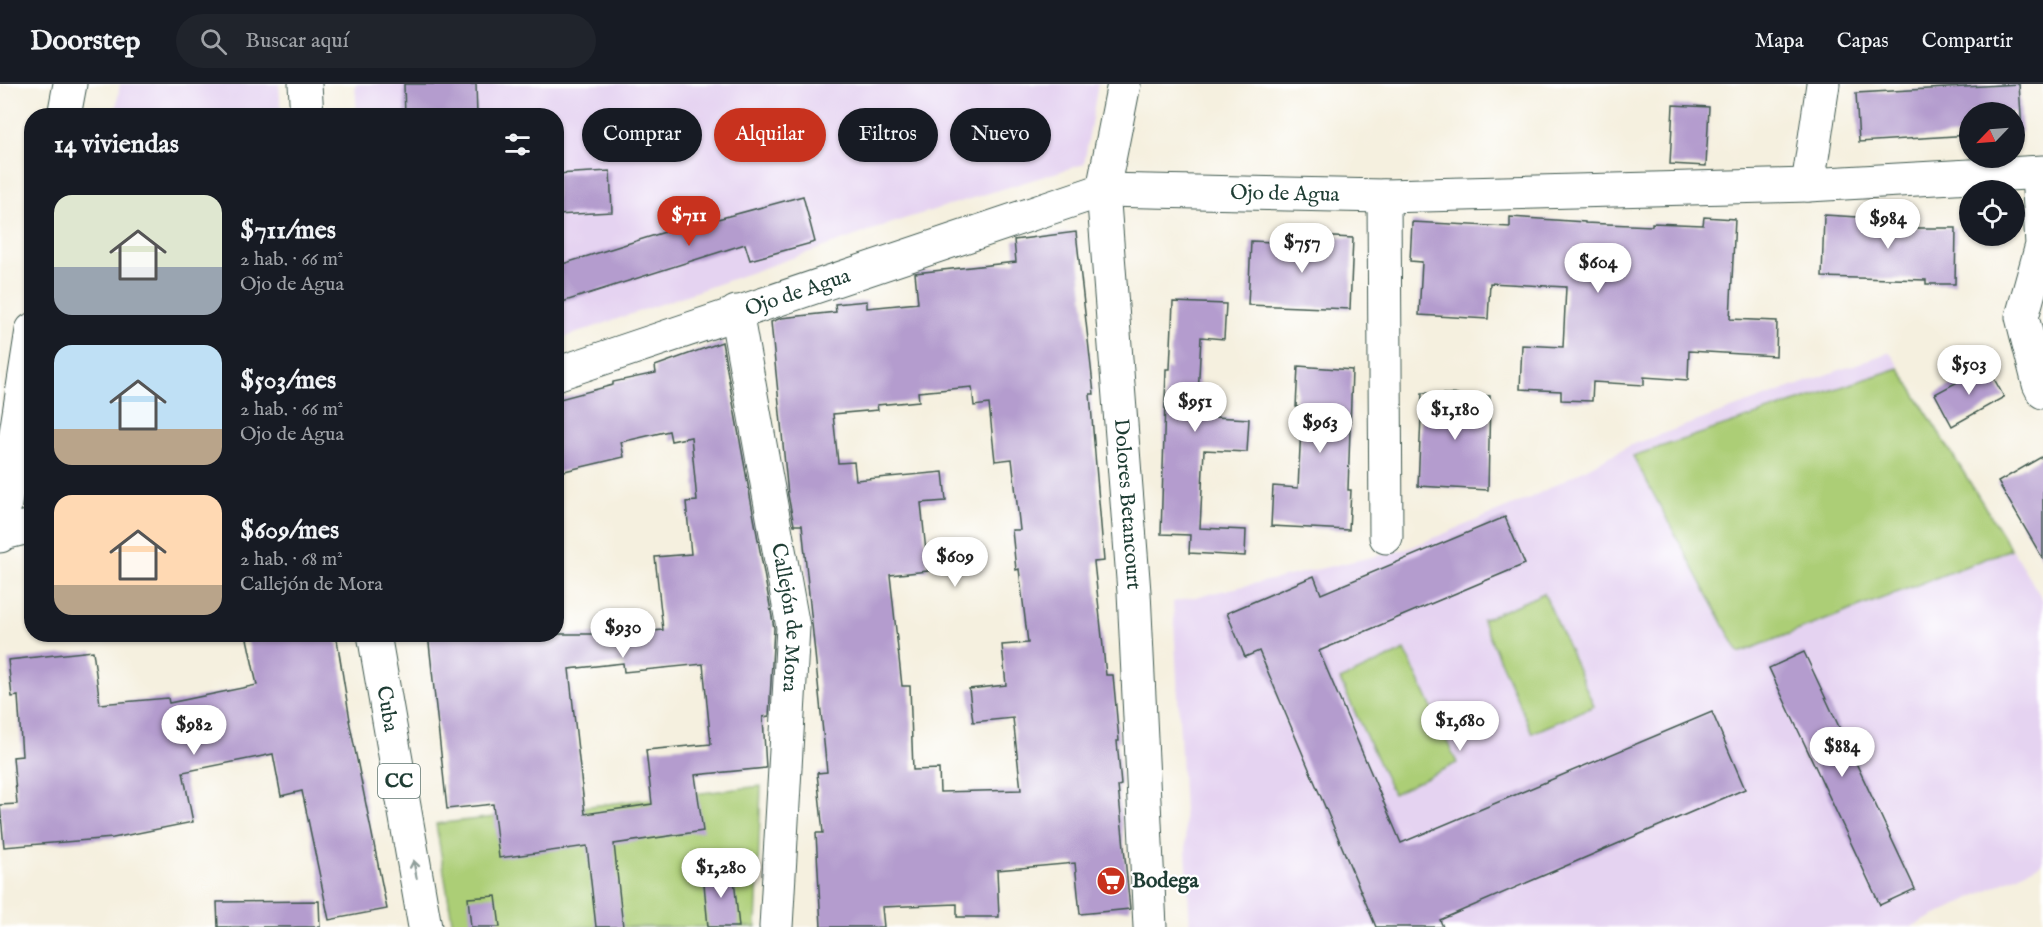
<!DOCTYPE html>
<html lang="es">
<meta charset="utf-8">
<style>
:root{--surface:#171b24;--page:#20242c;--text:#f1f3f6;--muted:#9ea1a6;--line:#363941;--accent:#c8321e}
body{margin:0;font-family:"IM FELL English",serif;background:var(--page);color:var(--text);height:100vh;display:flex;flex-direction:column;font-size:22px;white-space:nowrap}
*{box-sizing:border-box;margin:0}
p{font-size:20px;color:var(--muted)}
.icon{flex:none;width:33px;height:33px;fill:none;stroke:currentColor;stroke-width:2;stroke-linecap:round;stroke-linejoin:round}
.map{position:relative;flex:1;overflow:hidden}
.details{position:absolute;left:24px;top:24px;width:540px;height:534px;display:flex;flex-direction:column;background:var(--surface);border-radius:24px;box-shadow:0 2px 4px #0004}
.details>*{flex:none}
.top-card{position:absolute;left:582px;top:24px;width:570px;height:54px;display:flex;gap:12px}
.needle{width:39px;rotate:245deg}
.tools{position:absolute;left:1959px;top:18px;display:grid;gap:12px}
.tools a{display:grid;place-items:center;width:66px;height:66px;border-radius:50%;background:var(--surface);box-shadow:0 2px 4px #0004;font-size:30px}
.price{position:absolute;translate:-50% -51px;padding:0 14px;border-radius:21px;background:#fff;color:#222;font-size:20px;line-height:39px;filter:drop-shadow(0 2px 3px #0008)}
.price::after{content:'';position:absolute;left:50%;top:36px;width:18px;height:14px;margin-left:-9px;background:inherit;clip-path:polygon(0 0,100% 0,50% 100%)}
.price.selected{background:var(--accent);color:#fff}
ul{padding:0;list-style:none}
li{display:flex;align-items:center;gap:18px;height:150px;padding:0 30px}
li span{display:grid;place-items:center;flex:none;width:168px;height:120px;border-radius:18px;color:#555}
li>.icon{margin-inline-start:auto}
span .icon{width:72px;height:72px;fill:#fffc;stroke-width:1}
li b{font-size:26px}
h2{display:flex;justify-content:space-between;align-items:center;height:72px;padding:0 30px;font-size:26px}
.chip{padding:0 21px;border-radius:27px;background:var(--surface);box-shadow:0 2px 4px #0004;font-size:21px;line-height:54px}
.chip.selected{background:var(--accent);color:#fff}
header{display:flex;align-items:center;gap:36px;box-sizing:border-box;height:84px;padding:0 30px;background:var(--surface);border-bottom:2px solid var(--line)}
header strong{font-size:28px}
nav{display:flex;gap:33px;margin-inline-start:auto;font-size:21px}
.search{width:420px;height:54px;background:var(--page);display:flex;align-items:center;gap:15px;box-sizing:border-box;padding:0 21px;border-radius:33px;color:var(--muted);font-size:22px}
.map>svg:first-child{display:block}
</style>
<header>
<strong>Doorstep</strong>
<div class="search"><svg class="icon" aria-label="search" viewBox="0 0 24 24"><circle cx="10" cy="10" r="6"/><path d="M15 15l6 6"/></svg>Buscar aquí</div>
<nav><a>Mapa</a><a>Capas</a><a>Compartir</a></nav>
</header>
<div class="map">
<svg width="2043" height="843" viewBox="0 0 2043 843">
<rect width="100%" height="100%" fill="#fff"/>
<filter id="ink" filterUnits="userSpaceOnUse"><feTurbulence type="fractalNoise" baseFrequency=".0167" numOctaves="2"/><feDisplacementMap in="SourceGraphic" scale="12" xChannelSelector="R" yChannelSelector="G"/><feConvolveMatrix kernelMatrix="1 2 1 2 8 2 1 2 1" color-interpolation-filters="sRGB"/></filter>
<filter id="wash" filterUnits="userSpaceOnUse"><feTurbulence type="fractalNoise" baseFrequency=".008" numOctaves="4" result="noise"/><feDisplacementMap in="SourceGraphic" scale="24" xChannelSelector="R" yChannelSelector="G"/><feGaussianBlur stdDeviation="1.35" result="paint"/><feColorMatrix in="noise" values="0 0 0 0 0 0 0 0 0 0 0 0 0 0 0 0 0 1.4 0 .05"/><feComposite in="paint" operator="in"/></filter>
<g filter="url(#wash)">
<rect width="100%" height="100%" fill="#f5f0df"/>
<!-- built -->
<g fill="#e5d3f1">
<polygon points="120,0 279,0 281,31 115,31"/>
<polygon points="355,0 1098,0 1084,80 904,135 557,256 556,32 357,31"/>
<polygon points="1890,268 2043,516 2043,779 1911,843 1190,843 1173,518 1407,465 1528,415 1631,361"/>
</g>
<!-- green -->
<g fill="#acce76" stroke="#668655" stroke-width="1.5">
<polygon points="1899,284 2011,465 1739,569 1633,372"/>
<polygon points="1544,509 1594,622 1532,649 1482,536"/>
<polygon points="1405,566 1457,679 1393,710 1340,596"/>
<polygon points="761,702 756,843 453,843 436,740"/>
</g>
<g id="blocks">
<!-- building -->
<g fill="#b49cce" fill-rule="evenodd">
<polygon points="404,0 476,0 477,32 405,32"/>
<polygon points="2019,0 2022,48 2014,49 2014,28 1970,28 1970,51 1859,58 1856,9"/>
<polygon points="1673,21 1709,23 1706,82 1670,80"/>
<polygon points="610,87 612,128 556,131 556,90"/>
<polygon points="803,112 815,158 750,176 745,160 556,220 556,182 713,133 714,136"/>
<polygon points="1824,131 1909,136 1908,144 1956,144 1955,200 1926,200 1926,196 1822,193"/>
<polygon points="1510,133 1585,138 1585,139 1652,142 1652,139 1703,141 1704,133 1735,135 1730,235 1777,237 1776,272 1689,267 1688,296 1644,293 1644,301 1593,298 1592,317 1561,316 1561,307 1520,305 1522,261 1563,263 1566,203 1490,199 1488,235 1419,231 1422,178 1410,177 1412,138 1510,143"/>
<path d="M1076 148 1094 310H1090L1104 477 1094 478 1106 591H1113L1116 623 1119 657H1117L1121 701 1118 702 1130 825 1080 830 1075 779 997 786 999 833H957V820L882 823 884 843H821L816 749H823L817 689 827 688 802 441H794L788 411 771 238 781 234 836 228 835 220 867 217V224L918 219 915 189 1016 178 1014 156ZM972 303 974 322 989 320 995 377 1012 375 1020 446H1012L1016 486 1019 485 1028 559 1002 561 1006 601 969 605 973 638 1013 634 1021 706 940 708 939 685 913 686 910 602H902L890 491 928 487 921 419 946 417 943 388 856 396 854 378 838 379 833 330 878 326 877 321 919 317 918 308Z"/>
<polygon points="1315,152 1353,154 1350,225 1248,221 1251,157 1314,160"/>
<polygon points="1173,218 1226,220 1224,255 1201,253 1197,332 1249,335 1247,368 1204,366 1200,444 1246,446 1245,472 1189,469 1190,451 1161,450 1166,285 1170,285"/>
<path d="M722 258 774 544 769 632 763 633 766 684 695 691 703 747 614 760 623 843H596L587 762 499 774 493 720 447 725 428 550H621L663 546 655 473 691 470 686 418 697 417 691 353 671 357 669 347 621 358 624 373 556 389V316L613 301V298L656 289 655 282ZM623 579 624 588 703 580 711 660 646 666 652 720 585 730 569 585Z"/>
<polygon points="1298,282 1352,286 1348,406 1351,406 1349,446 1271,442 1273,402 1298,404 1302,323 1296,323"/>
<polygon points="1987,282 2004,313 1952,342 1935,310"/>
<polygon points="1422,309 1490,312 1488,406 1418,402"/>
<polygon points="2043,372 2043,475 1998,398"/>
<polygon points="1505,433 1525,480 1319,567 1401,759 1712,628 1745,705 1440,836 1443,843 1376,843 1259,567 1245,573 1227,529 1314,492 1321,510"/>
<polygon points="246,550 336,550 350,636 349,636 387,825 329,836 302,707 281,712 273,670 183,688 193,738 113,754 4,763 0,721 17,720 13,673 22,672 18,612 12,613 8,576 93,567 100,620 168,614 169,619 257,601"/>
<polygon points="1804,568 1915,805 1880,821 1769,584"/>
<polygon points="733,786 739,843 708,843 703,789"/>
<polygon points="496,812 500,843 471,843 468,814"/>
<polygon points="319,817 320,843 218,843 217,818"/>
</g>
</g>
</g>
<g filter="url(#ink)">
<use href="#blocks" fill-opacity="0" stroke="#3f584e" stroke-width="1.5"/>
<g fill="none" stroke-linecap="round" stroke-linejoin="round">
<!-- minor casing -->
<g stroke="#3f584e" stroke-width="35">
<g id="minor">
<polyline points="2038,89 2042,161 2022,233 2039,300 2043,308"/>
<polyline points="1808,101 1823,0"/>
<polyline points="1103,106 1124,0"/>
<polyline points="1384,112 1386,453"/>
<path id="s1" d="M736 228 793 543 776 843"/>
<path id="s2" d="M556 290 1103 106 1384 112 1808 101 2043 88"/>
<polyline points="0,450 32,442"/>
</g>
</g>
<!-- tertiary casing -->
<g stroke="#3f584e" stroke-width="35">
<g id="tertiary">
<path id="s3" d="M1103 106 1134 508 1150 843"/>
</g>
</g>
<!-- primary casing -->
<g stroke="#3f584e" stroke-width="35">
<g id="primary">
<polyline points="305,0 307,32"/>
<polyline points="64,32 70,0"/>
<polyline points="0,452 32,246"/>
<path id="s4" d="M374 550 425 843"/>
</g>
</g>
<!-- minor -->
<use href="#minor" stroke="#fff" stroke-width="33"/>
<!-- tertiary -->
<use href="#tertiary" stroke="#fff" stroke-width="33"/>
<!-- primary -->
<use href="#primary" stroke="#fff" stroke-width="33"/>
</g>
<!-- one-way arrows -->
<defs><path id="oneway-shaft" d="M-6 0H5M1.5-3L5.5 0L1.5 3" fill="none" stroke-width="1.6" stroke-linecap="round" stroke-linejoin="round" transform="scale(1.5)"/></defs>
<use stroke="#8f9e9a" href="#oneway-shaft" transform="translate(415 785) rotate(-100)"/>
</g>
<!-- icons -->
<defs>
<g id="supermarket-disc" transform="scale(1.5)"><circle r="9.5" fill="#c8321e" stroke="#fff"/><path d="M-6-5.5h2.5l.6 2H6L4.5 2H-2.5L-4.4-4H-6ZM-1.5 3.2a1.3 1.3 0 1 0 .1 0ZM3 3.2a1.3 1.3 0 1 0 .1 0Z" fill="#fff"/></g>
</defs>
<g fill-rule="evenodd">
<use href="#supermarket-disc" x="1111" y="797"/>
</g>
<g text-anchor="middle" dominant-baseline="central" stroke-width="4.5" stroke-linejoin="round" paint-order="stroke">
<!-- shield labels -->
<rect fill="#fff" stroke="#627771" stroke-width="1.5" x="378" y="680" width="42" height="34" rx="4.5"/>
<g font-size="20" font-weight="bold" fill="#1f3d34">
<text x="399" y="697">CC</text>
</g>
<!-- street labels -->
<g font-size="21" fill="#1f3d34" stroke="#fff">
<text stroke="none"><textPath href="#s2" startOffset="759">Ojo de Agua</textPath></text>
<text stroke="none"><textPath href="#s2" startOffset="255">Ojo de Agua</textPath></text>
<text stroke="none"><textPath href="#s3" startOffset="315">Dolores Betancourt</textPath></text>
<text stroke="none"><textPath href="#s1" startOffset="310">Callejón de Mora</textPath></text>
<text stroke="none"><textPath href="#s4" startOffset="76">Cuba</textPath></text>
</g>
<!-- poi labels -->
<g font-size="21" font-weight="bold" fill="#1f3d34" stroke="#fff" text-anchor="start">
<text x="1132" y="797">Bodega</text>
</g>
</g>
</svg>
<div class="tools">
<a><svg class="needle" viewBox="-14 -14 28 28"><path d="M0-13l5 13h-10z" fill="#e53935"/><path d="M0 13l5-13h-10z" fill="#9ea1a6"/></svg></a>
<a><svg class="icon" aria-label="locate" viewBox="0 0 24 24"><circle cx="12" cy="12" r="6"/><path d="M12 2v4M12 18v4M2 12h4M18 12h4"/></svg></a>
</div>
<b class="price selected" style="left:689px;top:163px">$711</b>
<b class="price" style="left:1888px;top:166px">$984</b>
<b class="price" style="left:1302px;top:190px">$757</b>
<b class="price" style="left:1598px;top:210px">$604</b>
<b class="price" style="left:1969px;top:312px">$503</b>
<b class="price" style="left:1195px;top:349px">$951</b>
<b class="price" style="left:1455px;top:357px">$1,180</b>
<b class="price" style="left:1320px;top:370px">$963</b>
<b class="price" style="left:955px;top:504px">$609</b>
<b class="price" style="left:623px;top:575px">$930</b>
<b class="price" style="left:1460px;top:668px">$1,680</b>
<b class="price" style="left:194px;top:672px">$982</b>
<b class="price" style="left:1842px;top:694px">$884</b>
<b class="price" style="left:721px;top:815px">$1,280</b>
<div class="top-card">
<a class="chip">Comprar</a>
<a class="chip selected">Alquilar</a>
<a class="chip">Filtros</a>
<a class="chip">Nuevo</a>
</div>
<section class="details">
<h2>14 viviendas<svg class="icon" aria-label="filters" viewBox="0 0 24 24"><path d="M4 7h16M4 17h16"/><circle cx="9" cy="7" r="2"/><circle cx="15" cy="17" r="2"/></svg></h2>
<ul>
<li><span style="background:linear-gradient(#dfe7d0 60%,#9aa5b1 0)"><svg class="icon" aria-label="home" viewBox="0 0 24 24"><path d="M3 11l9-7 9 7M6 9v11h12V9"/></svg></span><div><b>$711/mes</b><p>2 hab. · 66 m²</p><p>Ojo de Agua</p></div></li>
<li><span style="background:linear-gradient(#bfe0f5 70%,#b9a48a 0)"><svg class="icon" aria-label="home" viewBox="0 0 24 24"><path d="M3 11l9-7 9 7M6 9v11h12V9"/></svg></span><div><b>$503/mes</b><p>2 hab. · 66 m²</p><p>Ojo de Agua</p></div></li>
<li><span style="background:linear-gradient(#ffd9b3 75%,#b9a48a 0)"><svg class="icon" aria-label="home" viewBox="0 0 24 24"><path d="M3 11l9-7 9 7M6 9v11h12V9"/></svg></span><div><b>$609/mes</b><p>2 hab. · 68 m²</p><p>Callejón de Mora</p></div></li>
</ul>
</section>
</div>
